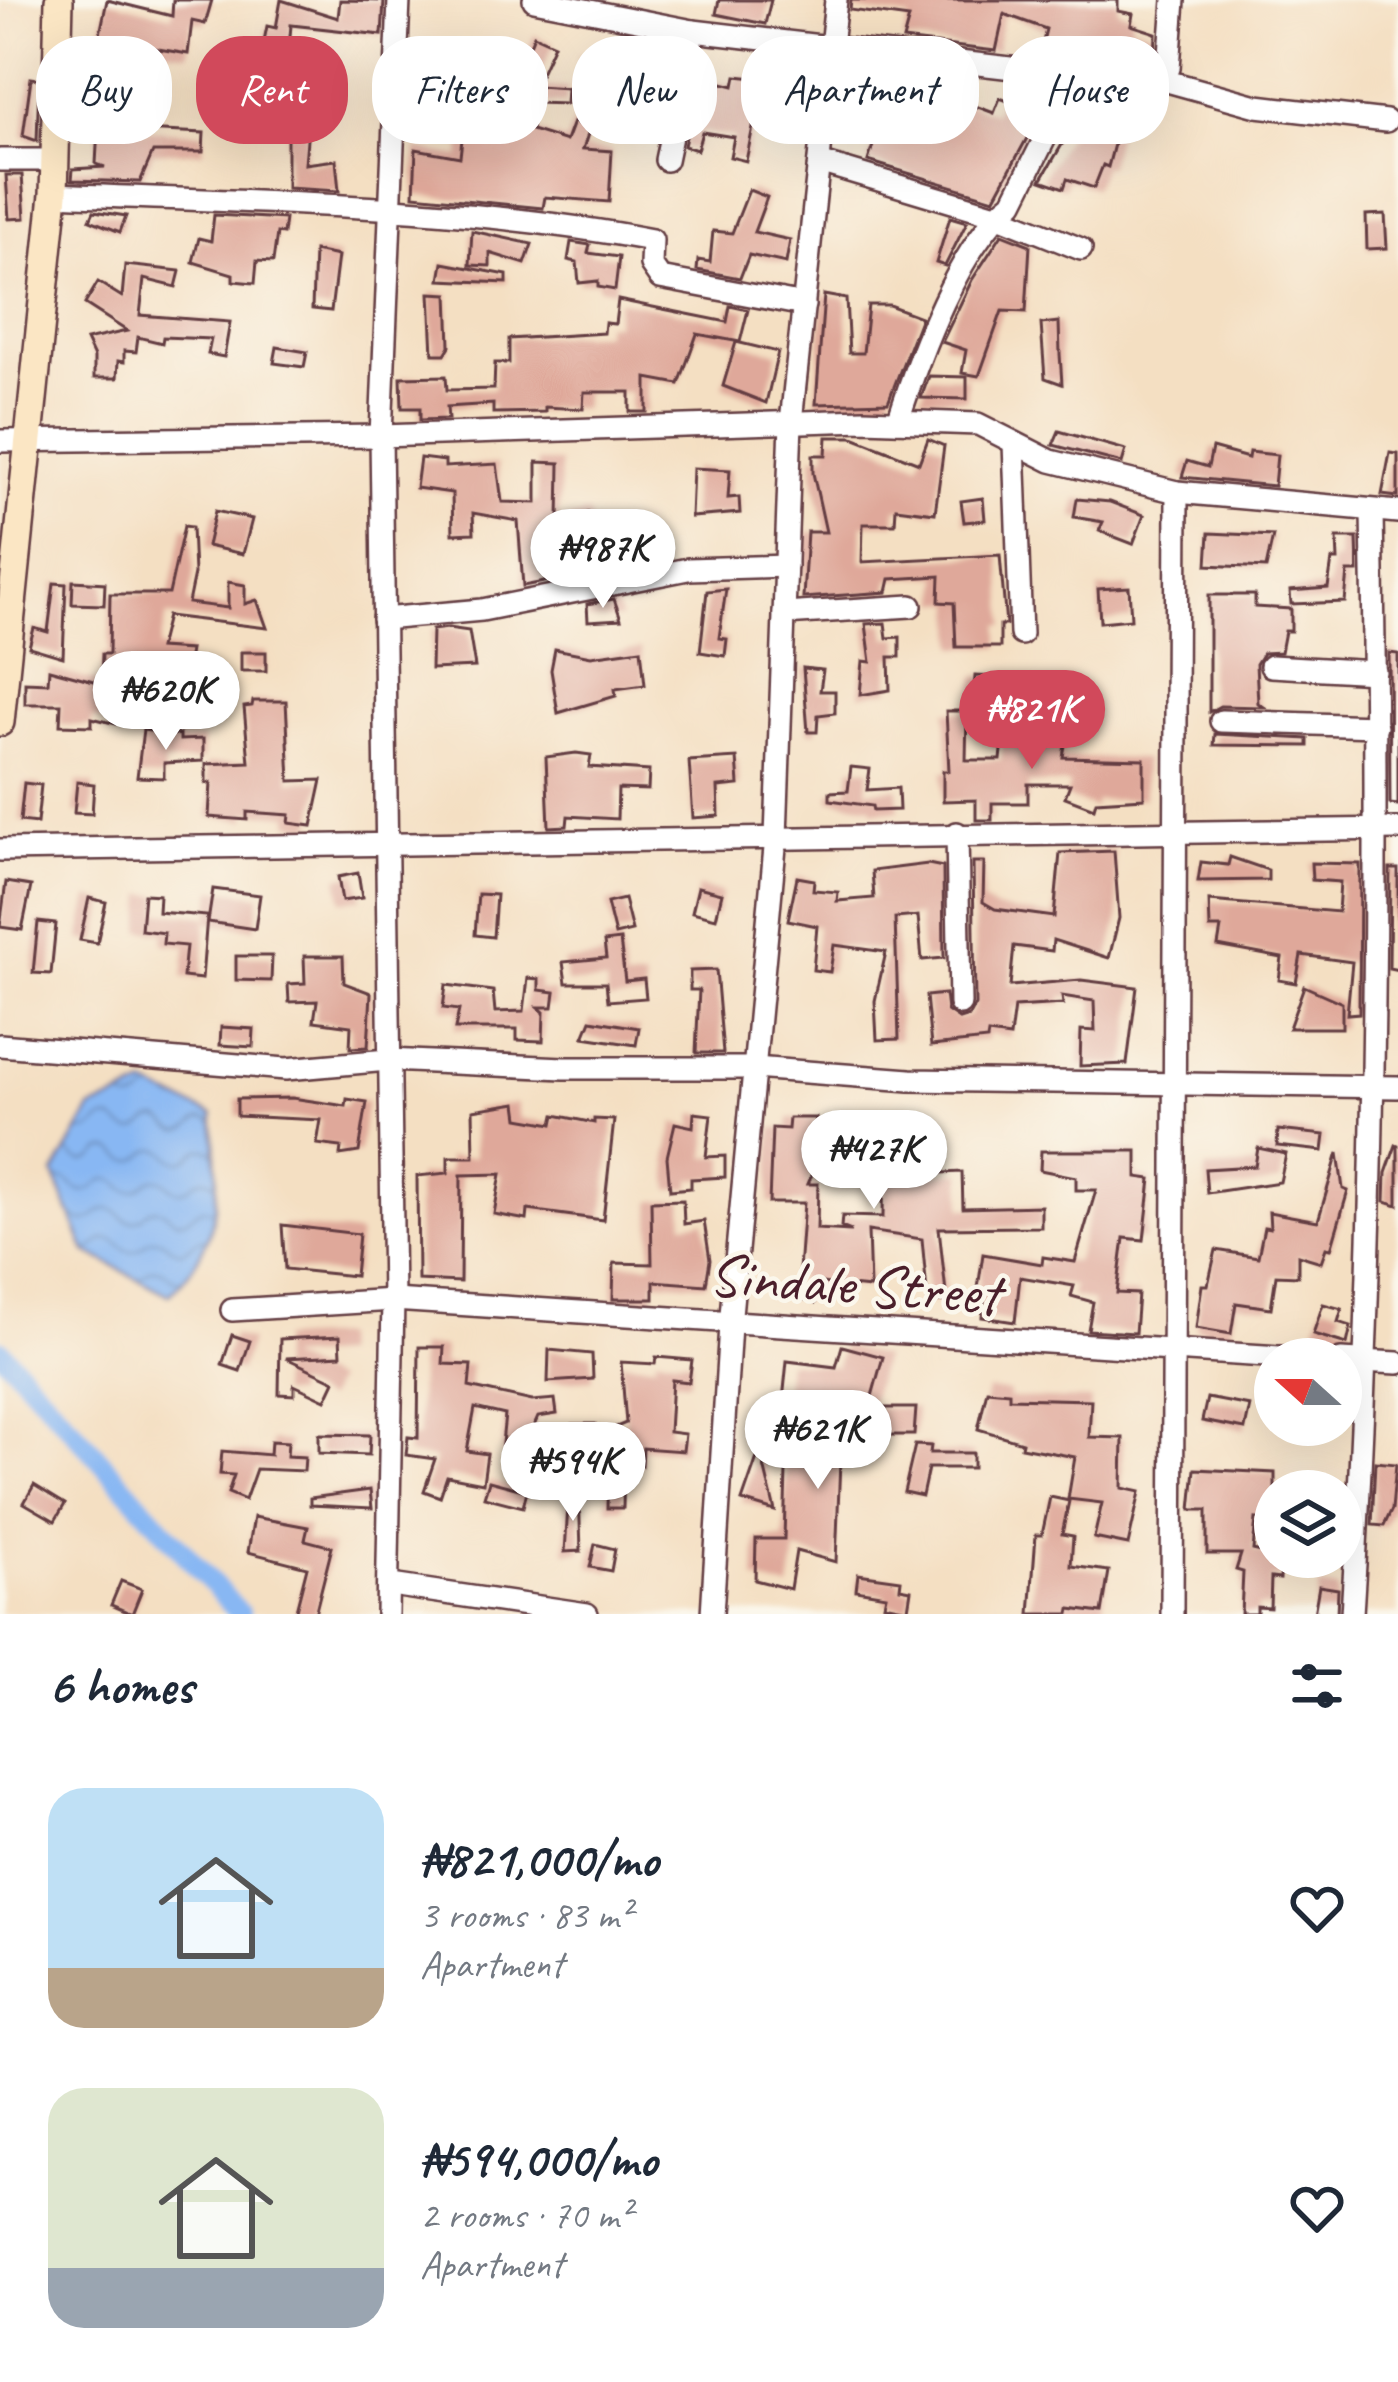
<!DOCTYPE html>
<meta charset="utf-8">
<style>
:root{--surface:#fff;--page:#f2f2f3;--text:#1f2937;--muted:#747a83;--accent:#d1495b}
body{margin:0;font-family:Caveat,sans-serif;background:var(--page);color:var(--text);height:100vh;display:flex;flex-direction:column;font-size:45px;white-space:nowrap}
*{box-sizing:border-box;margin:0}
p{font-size:39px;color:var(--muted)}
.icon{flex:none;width:66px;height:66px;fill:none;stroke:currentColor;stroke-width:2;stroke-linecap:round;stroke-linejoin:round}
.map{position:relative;height:1614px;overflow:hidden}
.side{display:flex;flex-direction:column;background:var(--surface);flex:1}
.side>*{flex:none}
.top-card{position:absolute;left:36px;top:36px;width:1326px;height:108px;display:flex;gap:24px}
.needle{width:78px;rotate:291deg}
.tools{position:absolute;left:1254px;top:1338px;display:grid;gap:24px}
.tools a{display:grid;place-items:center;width:108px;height:108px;border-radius:50%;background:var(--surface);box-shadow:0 12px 48px #0002;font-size:60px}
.price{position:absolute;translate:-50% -102px;padding:0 27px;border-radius:42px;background:#fff;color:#222;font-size:39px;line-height:78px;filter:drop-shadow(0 3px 6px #0008)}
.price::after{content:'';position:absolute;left:50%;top:72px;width:36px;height:27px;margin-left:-18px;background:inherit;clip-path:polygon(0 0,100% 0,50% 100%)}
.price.on{background:var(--accent);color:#fff}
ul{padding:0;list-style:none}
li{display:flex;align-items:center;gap:36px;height:300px;padding:0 48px}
li span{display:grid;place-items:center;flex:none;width:336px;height:240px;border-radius:36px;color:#555}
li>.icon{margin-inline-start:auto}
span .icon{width:144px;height:144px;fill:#fffc;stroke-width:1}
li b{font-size:51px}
h2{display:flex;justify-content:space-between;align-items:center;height:144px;padding:0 48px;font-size:51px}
.tag{padding:0 42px;border-radius:48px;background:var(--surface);box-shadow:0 12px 48px #0002;font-size:42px;line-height:108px}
.tag.on{background:var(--accent);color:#fff}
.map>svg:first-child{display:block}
</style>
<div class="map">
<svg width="1398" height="1614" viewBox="0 0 1398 1614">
<defs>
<pattern id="water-waves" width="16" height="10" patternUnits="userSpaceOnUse" patternTransform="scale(3)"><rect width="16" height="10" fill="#88b7f3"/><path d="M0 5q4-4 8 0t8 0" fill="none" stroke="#7194c5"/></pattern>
</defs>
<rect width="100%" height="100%" fill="#fbf7ec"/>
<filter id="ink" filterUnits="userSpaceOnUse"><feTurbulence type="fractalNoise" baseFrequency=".00833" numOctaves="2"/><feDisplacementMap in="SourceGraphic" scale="24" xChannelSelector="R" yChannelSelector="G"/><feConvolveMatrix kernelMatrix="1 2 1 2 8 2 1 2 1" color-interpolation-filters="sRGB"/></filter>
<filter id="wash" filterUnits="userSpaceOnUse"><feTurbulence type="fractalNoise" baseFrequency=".004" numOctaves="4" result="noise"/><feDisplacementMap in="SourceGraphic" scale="48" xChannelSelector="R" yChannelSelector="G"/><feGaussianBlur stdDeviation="2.7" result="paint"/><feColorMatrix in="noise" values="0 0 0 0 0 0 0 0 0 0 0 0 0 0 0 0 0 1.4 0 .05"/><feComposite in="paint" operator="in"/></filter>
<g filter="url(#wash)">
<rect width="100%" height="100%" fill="#f4dfc2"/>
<!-- water -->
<path fill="url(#water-waves)" stroke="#696b8f" stroke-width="3" d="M147 1086 213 1115C219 1188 225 1241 169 1295L86 1252 54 1174 91 1109Z"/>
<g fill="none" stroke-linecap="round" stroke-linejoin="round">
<!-- canal -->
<polyline stroke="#88b7f3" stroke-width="21" points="0,1350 240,1614"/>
</g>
<g id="blocks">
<!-- building -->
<g fill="#dfa89a">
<polygon points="107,0 172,16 173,0 212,0 205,24 192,21 188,54 99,39"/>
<polygon points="281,0 338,18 340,0 384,1 382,35 291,25 287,70 312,77 305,164 336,160 339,191 287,188 287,125 232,122 240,59 260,61 267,26 276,28"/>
<polygon points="719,0 771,0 765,24 716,14"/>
<polygon points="851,0 1118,0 1118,11 1133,14 1131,25 1156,33 1155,60 1138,66 1124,61 1130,41 1089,38 1084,61 1040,54 1046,29 1004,14 996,51 903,40 909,18 850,10"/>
<polygon points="534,35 554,44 535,86 567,88 566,104 535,103 531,130 566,141 573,122 590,128 583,149 612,151 609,202 545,197 543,208 414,195 416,149 460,157 464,121 503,134 514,101 491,100 491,94 527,87 469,71 473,56 500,63 507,44 528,50"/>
<polygon points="580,53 633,57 632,90 663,100 656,136 646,133 650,120 606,104 606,98 571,89"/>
<polygon points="736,76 764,79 759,124 754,122 746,161 730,157 734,137 702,132 697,150 684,146 699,77 734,86"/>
<polygon points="31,78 39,79 37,141 23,136"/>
<polygon points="850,84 917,96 911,120 943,131 954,98 994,113 1000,98 1040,114 994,199 868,161 882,117 844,108"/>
<polygon points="1082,111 1117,133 1108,167 1103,165 1094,188 1067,179 1064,188 1041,180"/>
<polygon points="98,128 204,133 203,152 153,152 140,182 72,180 73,169 105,167 96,164"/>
<polygon points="6,175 22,175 25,218 9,219"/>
<polygon points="749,190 767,197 754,232 790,240 786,263 749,255 740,278 697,270 698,260 710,262 713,231 732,233"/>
<polygon points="94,211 126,216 120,232 90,220"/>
<polygon points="1385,214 1387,248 1367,249 1366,215"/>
<polygon points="214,215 285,219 283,234 277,233 273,262 257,261 255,283 233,281 233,274 193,262 199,238 211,241"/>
<polygon points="950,217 967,222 945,266 936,263"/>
<polygon points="472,231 532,244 525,264 490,253 490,266 470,265"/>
<polygon points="1002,234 1030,245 1026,312 1002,311 979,376 962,373 966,350 942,342 972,280"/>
<polygon points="571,242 590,245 588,253 619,257 615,290 598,287 598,281 579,283 577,262 568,260"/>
<polygon points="314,251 338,256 331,311 312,309"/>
<polygon points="443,263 507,275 507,283 440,280"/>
<polygon points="125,265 180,271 176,287 144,279 140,315 230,322 224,357 208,354 211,339 163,337 162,343 138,337 136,352 124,351 124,362 118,361 117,378 94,378 94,357 86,340 127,331 85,304 98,282 122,297"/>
<polygon points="430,293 448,294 450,346 445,354 433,354"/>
<polygon points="824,295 846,299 849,353 863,353 868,305 889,305 921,317 888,402 816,404"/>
<polygon points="618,300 727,322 730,306 748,310 740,342 697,334 679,384 647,378 647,412 630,412 630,392 584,392 583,409 545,407 545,412 493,413 493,404 447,407 448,419 420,420 420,408 402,408 401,377 446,376 447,390 494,389 495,363 509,363 509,339 604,333 605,323 615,324"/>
<polygon points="1059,322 1060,354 1062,384 1045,378 1041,324"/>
<polygon points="736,342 778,352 766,403 723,386"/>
<polygon points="277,347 307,352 304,367 274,363"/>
<polygon points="929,376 967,377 967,399 921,398"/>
<polygon points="1059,431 1126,450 1122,463 1053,445"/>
<polygon points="827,437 853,437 919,463 928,439 944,446 935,513 896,508 895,524 863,524 862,562 1000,555 1006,625 1000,625 1000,647 956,647 954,603 939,602 940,576 890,579 887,592 803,598 807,532 826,532 813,473 813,455 826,455"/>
<polygon points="1212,448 1248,458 1249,452 1277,455 1274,486 1182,477 1187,461 1208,467"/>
<polygon points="1390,453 1398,454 1398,497 1382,495"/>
<polygon points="420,458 445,461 445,467 497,464 502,502 537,503 537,462 560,463 559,522 588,513 593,530 549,533 598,546 602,571 523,586 518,521 473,513 474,533 453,534 452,493 416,488"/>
<polygon points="693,468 730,470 728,498 739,497 740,513 691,517"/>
<polygon points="983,498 985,520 964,522 961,501"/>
<polygon points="1077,499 1110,502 1144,515 1133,544 1099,531 1103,522 1074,517"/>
<polygon points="215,511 252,519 243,554 207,546"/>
<polygon points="184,526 192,527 194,574 188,603 228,608 228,582 245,585 245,604 257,600 267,628 167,616 159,648 190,650 183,691 127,682 116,724 92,718 92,726 60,725 61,704 25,704 25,682 48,683 49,669 101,683 102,654 109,654 110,594 169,594"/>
<polygon points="1209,533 1273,536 1266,568 1207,565"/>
<polygon points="1337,538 1357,538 1358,572 1348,572 1345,602 1291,604 1290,591 1328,588 1332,560 1338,560"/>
<polygon points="73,581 105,583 104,605 72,604"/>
<polygon points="54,583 66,584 63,657 29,647 34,628 48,632"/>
<polygon points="1129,587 1131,619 1100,622 1098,589"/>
<polygon points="726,589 719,638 727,639 725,656 700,652 707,591"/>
<polygon points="1209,595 1255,595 1255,607 1291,609 1291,631 1285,631 1281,652 1263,653 1256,664 1258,703 1264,707 1220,706 1209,712"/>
<polygon points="614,599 621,619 588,621 587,604"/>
<polygon points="885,623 887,638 900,637 900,657 889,657 890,690 860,695 863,661 871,662 866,624"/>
<polygon points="448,628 469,631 475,667 431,669 432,630"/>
<polygon points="555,649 591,656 641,649 645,685 615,689 616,696 558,713 551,670"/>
<rect x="241" y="652" width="25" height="19"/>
<polygon points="1389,653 1398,654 1398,805 1390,804"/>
<polygon points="803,668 823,670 820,691 835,691 835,713 818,715 817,732 808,732"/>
<polygon points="975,676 996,677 993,723 972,722"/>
<polygon points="253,701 286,701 290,781 322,780 312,826 289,823 290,815 247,812 247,820 209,817 211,783 206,783 206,764 249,762 244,707 252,706"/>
<polygon points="946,711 967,711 966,760 1001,760 1005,721 1023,722 1021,741 1065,745 1063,757 1144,759 1144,798 1096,801 1094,808 1065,797 1070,784 1028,784 1028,803 992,803 992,820 976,820 976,800 943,801 943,771 949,771"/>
<polygon points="143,730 180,735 180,740 203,739 203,761 164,763 164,778 137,777"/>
<polygon points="1215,734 1308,739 1308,746 1214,745"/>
<polygon points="576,753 591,755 589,767 649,771 648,790 618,789 617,819 568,816 567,826 549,827 546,757"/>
<polygon points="737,758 739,785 718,787 719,816 693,818 689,761"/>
<polygon points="851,767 870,769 867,790 898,788 899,810 873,811 872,806 830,800 830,792 848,791"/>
<polygon points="77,782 94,784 92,814 74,813"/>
<polygon points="24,783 41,785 37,823 20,821"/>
<polygon points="1114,851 1119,918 1109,958 1053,940 1052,951 1014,946 1010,986 1081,980 1137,987 1127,1064 1080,1066 1081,1030 1095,1031 1094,1001 1062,996 1063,1004 1014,1007 1010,1037 988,1034 987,1040 931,1046 926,996 945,994 947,1011 959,1019 969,1016 975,1005 973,862 984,862 983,902 995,909 1054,917 1060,853"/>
<polygon points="1230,857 1268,870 1268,880 1198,881 1201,862 1228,865"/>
<polygon points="1311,863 1360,864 1359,1013 1347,1014 1352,962 1301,955 1296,983 1279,980 1282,958 1218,946 1221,928 1210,928 1209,901 1338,912 1340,882 1312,880"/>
<polygon points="928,864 943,867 944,958 922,960 918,916 895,918 899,1039 877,1040 875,1001 886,952 834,945 830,972 813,970 817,926 788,920 797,877 814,880 813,890 838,892 837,901 874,898 872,871"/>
<polygon points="1390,869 1398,869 1398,970 1389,968"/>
<polygon points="358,873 362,898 342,901 338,877"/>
<polygon points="6,882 31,886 22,930 0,927"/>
<polygon points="698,887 722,893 716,918 692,912"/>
<polygon points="213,889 260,895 255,929 208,922"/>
<polygon points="144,894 159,895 158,912 207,916 202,979 183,977 186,946 163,944 164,933 141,930"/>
<polygon points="478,894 496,895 493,937 475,935"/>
<polygon points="89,898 106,902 97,943 80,940"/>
<polygon points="624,899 632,931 615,935 607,903"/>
<polygon points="38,922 56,924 51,974 33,973"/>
<polygon points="620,940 625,981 644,979 646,998 608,1001 606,983 566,983 563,962 606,958 604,942"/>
<polygon points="236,956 272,956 271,981 236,980"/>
<polygon points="304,956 343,956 344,983 371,993 368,1047 350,1048 351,1026 314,1021 317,1001 289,1002 288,984 305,983"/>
<polygon points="716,970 723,1053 696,1053 699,990 690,990 690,971"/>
<polygon points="528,978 539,979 539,990 555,992 553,1007 538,1007 544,1012 543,1041 517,1040 517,1029 455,1029 459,1010 443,1008 446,985 493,991 495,1012 524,1011"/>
<polygon points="1304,986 1342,1003 1342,1028 1289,1028"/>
<polygon points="591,1020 639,1028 636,1045 584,1037"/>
<polygon points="221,1027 254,1029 253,1047 220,1045"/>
<polygon points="292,1098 346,1106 347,1099 367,1102 359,1152 340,1155 341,1147 317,1144 321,1120 237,1116 237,1099"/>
<polygon points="517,1103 519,1118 553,1124 555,1115 594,1123 594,1119 614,1120 603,1220 528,1210 527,1220 494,1214 501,1174 461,1175 460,1282 418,1280 417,1176 448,1173 448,1157 474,1157 473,1110"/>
<polygon points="694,1113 711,1115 706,1157 725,1156 725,1177 691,1179 691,1188 670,1190 667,1157 675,1123 693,1127"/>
<polygon points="789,1118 816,1118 815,1134 859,1133 860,1150 822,1150 808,1184 818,1184 817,1229 851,1231 841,1227 842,1216 883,1217 884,1153 901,1154 899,1175 962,1172 963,1208 1041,1206 1041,1227 939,1228 947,1302 928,1302 922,1239 868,1231 870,1288 822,1283 815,1303 797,1297 804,1203 769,1203 772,1128 788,1129"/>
<polygon points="1278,1130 1325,1135 1323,1151 1277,1146"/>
<polygon points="1396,1145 1398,1146 1398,1205 1385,1201 1386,1173"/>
<polygon points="1258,1148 1286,1154 1280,1182 1207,1193 1205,1169 1255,1166"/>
<polygon points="1041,1151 1137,1151 1137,1177 1151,1179 1144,1240 1124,1238 1117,1293 1138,1294 1135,1333 1088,1330 1093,1302 1071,1296 1074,1286 1020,1277 1015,1322 982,1317 984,1302 976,1302 983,1254 1042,1264 1043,1257 1075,1262 1096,1190 1076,1190 1076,1177 1040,1170"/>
<polygon points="1338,1153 1343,1189 1348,1191 1331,1249 1326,1248 1321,1262 1298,1255 1298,1276 1276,1275 1271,1308 1236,1303 1231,1334 1196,1328 1202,1285 1208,1285 1216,1250 1258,1257 1264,1227 1270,1228 1269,1212 1318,1221"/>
<polygon points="683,1200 684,1224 704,1221 710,1260 706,1285 654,1281 654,1299 613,1299 614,1263 652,1264 651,1201"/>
<polygon points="282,1225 359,1234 355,1276 285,1269"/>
<polygon points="1323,1304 1342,1309 1338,1322 1351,1326 1347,1344 1313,1334"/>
<polygon points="232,1335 250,1341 240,1371 222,1365"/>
<polygon points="340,1336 341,1355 286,1358 335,1381 326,1400 294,1385 294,1395 279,1394 280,1339"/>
<polygon points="842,1346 883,1357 869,1407 782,1410 787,1361 836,1367"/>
<polygon points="419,1347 444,1347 443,1364 471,1365 469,1387 532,1401 555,1399 557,1414 538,1417 530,1435 523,1432 520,1455 501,1453 505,1415 475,1408 467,1451 487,1454 483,1483 447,1476 440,1497 424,1491 435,1459 406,1455 408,1437 418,1438"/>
<polygon points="549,1350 592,1354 593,1379 548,1382"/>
<polygon points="656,1357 692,1360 689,1382 672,1380 669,1432 685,1434 683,1451 643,1448 642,1466 624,1465 623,1508 607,1508 609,1430 626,1423 621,1362 655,1364"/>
<polygon points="987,1390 1009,1392 1009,1398 1091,1400 1089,1437 1123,1438 1122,1488 1140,1492 1128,1545 1094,1538 1102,1503 1068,1499 1075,1457 1021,1447 1022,1442 978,1429"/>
<polygon points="1207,1398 1250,1406 1245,1429 1202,1421"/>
<polygon points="871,1408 916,1408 914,1435 841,1435 836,1562 796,1551 790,1589 755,1580 756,1539 784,1539 787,1437 872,1414"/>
<polygon points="573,1424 595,1424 596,1445 573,1446"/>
<polygon points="319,1434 370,1435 369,1455 319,1453"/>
<polygon points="271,1441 288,1442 287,1456 305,1457 304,1471 256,1469 245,1500 228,1493 234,1475 220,1474 222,1451 270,1455"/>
<polygon points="915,1445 931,1446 930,1453 973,1453 973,1468 928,1468 922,1496 904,1492"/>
<polygon points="760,1449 775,1511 742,1501"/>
<polygon points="1375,1462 1396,1464 1392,1509 1384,1526 1372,1525"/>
<polygon points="1195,1469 1275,1473 1275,1521 1256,1519 1253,1550 1282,1557 1280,1579 1271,1578 1270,1608 1257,1607 1257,1614 1241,1614 1243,1572 1236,1570 1241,1554 1207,1554 1207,1510 1191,1510"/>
<polygon points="489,1481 527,1491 523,1507 484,1497"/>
<polygon points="34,1485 65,1504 55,1521 24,1503"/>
<polygon points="370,1490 372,1508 310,1505 310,1498"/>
<polygon points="569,1491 579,1491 581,1551 565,1552"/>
<polygon points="1050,1497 1069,1501 1062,1534 1073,1536 1071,1566 1109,1571 1102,1613 1070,1609 1069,1614 1030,1614 1036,1535 1042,1535"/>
<polygon points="254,1517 308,1527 305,1540 332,1547 315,1614 295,1614 307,1567 248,1552"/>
<polygon points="595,1544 615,1549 611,1571 590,1567"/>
<polygon points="858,1574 901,1580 900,1588 911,1590 908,1609 884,1604 886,1595 856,1590"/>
<polygon points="121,1581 142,1589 132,1614 111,1605"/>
<polygon points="1319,1586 1338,1589 1337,1614 1314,1614"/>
</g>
</g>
</g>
<g filter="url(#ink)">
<use href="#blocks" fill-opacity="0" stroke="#643c42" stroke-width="3"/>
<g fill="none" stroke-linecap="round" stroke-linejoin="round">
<!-- street casing -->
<g stroke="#643c42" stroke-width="26">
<g id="street">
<polyline points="534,0 693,31 1132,82 1156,78 1169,68 1174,0"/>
<polyline points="1156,78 1257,106 1386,121"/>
<polyline points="0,160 53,160"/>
<polyline points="666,160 693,31"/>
<polyline points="819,162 996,215 1081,249"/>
<path d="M54 194C253 203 456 203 652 240L651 265 660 278 804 305"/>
<path d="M898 421C918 358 960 242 1013 202L1076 76"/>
<polyline points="0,441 381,436 864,420 978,424 1051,461 1177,492 1398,512"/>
<polyline points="1014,443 1021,634"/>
<polyline points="784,614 911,606"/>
<polyline points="383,619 482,610 688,569 786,566"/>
<polyline points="1271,666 1375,672"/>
<polyline points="1221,721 1376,726"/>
<polyline points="957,833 960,1004"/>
<polyline points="0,850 1398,829"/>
<polyline points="0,1045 286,1069 388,1060 564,1068 754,1068 910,1080 1398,1087"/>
<polyline points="232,1310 393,1300 1311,1359"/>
<polyline points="1341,1360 1398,1363"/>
<polyline points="391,1585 587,1614"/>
<polyline points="387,1614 393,1300 381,436 399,0"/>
<polyline points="712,1614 730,1325 776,837 791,422 836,0"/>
<polyline points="1172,1614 1177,492"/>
<path d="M1352 1614C1375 1247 1379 880 1372 512"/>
</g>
</g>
<!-- secondary casing -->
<g stroke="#643c42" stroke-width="32">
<polyline id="secondary" points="0,722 54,194 59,0"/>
</g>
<!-- street -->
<use href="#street" stroke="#fff" stroke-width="21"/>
<!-- secondary -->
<use href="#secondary" stroke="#fbe6c4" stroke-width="27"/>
</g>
</g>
<g text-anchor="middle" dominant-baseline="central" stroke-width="9" stroke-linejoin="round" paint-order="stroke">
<!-- street labels -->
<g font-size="60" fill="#4a1f2b" stroke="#fbf7ec">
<text transform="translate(854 1284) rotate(4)">Sindale Street</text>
</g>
</g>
</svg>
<div class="tools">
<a><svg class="needle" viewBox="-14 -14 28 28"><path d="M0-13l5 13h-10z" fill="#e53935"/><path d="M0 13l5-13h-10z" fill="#747a83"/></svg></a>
<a><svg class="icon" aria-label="layers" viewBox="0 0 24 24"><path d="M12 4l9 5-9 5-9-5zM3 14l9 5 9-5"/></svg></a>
</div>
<b class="price" style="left:603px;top:611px">₦987K</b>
<b class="price" style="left:166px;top:753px">₦620K</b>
<b class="price on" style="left:1032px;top:772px">₦821K</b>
<b class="price" style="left:874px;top:1212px">₦427K</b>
<b class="price" style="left:818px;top:1492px">₦621K</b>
<b class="price" style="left:573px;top:1524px">₦594K</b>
<div class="top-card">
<a class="tag">Buy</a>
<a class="tag on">Rent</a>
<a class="tag">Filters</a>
<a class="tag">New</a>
<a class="tag">Apartment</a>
<a class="tag">House</a>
</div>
</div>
<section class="side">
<h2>6 homes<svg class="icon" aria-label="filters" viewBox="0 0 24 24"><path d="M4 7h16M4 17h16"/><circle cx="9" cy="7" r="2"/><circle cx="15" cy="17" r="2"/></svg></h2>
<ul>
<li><span style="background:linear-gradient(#bfe0f5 75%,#b9a48a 0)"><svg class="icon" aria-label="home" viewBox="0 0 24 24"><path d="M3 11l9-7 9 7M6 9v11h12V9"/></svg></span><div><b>₦821,000/mo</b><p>3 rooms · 83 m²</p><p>Apartment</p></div><svg class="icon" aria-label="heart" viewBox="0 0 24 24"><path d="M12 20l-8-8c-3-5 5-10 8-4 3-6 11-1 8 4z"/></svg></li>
<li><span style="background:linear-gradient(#dfe7d0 75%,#9aa5b1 0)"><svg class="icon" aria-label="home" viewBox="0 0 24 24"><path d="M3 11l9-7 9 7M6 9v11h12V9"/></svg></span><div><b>₦594,000/mo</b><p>2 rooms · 70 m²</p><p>Apartment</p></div><svg class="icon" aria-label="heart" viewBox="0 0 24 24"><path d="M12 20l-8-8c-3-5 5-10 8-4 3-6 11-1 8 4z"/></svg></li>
</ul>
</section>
